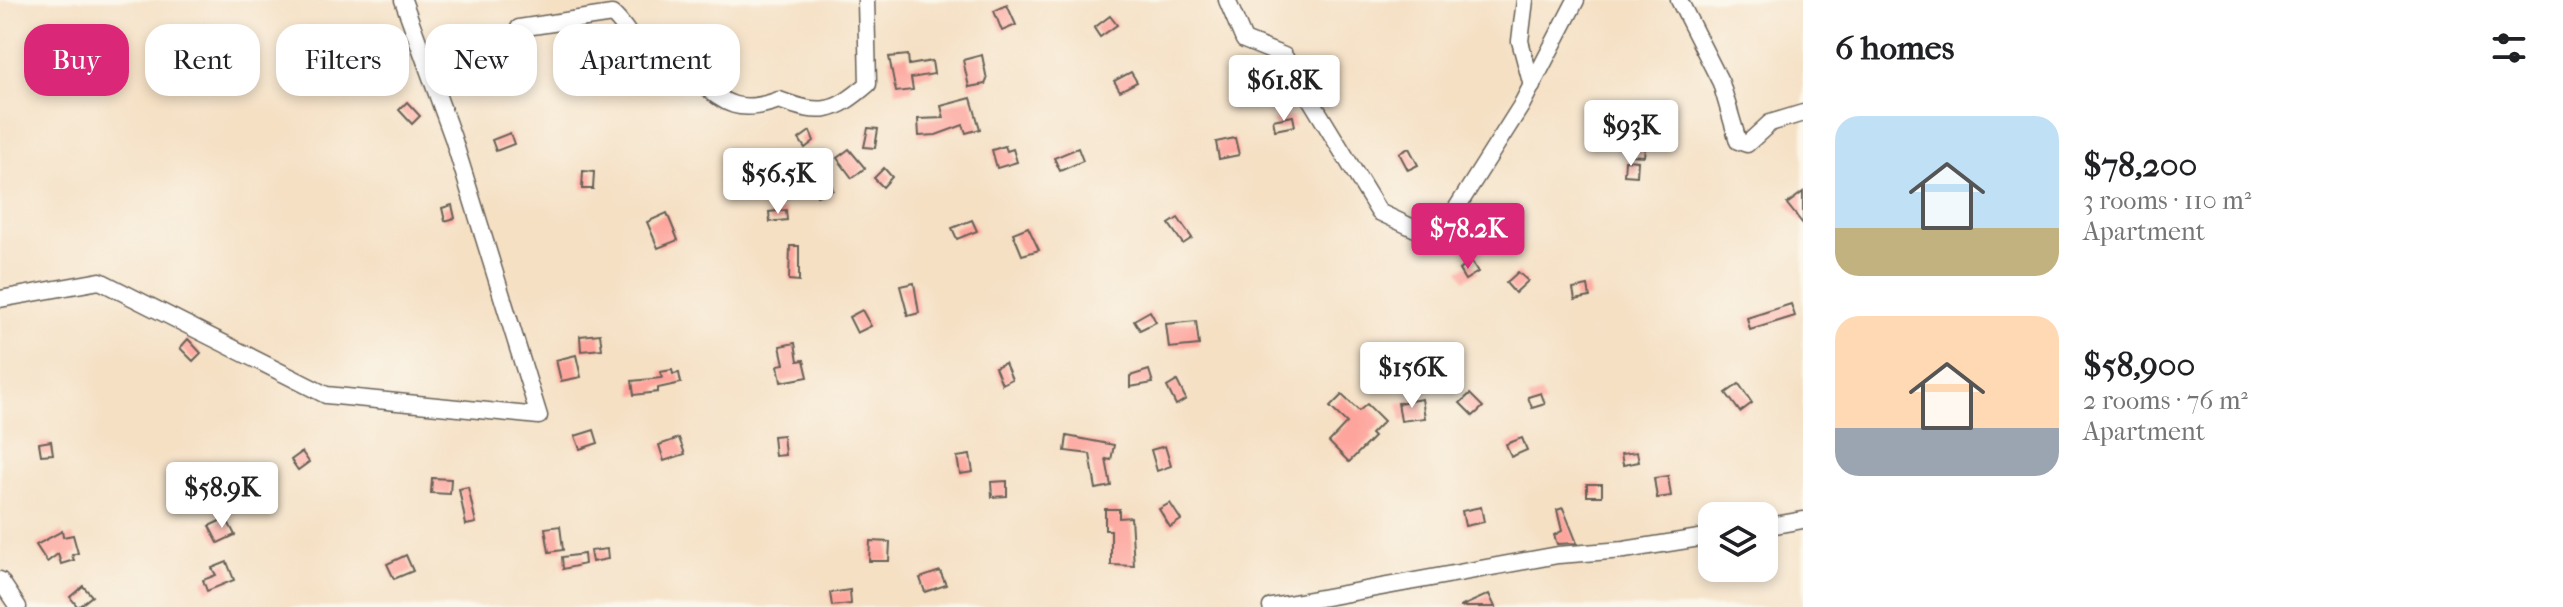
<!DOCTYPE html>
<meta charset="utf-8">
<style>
:root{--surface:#fff;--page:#f6f6f6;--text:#202124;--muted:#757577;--accent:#db2777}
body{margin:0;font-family:"IM FELL French Canon",serif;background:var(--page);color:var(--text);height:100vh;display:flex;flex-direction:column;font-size:30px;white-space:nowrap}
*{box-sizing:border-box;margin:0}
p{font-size:26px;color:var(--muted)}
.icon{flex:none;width:44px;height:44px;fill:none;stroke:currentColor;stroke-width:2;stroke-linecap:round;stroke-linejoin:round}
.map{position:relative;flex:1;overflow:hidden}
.drawer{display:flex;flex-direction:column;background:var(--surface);width:760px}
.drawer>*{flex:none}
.guide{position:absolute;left:24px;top:24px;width:760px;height:72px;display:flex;gap:16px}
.fabs{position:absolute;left:1698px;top:502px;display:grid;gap:16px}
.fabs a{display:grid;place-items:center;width:80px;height:80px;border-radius:16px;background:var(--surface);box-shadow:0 4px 12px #0003;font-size:40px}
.price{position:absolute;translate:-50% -68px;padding:0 18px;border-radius:8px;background:#fff;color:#222;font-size:26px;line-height:52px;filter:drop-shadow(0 2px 4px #0008)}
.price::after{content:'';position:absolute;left:50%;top:48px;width:24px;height:18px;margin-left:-12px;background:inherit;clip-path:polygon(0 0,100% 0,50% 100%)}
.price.selected{background:var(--accent);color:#fff}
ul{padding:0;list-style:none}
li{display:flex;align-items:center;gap:24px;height:200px;padding:0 32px}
li span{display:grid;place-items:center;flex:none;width:224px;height:160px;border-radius:24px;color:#555}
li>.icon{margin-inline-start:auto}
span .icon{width:96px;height:96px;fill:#fffc;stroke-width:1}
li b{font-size:34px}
h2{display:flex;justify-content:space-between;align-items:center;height:96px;padding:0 32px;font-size:34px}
.chip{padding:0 28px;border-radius:24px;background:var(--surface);box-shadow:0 4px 12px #0003;font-size:28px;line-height:72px}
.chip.selected{background:var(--accent);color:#fff}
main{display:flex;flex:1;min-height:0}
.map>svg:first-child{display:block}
</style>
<main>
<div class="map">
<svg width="1803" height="607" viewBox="0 0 1803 607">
<rect width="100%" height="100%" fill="#fbf7ec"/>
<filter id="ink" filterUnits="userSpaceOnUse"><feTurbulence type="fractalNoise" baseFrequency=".0125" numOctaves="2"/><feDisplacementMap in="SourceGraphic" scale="16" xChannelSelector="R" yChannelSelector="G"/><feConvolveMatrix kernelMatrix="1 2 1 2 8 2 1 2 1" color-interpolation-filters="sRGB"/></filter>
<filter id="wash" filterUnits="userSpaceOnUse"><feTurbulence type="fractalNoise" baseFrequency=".006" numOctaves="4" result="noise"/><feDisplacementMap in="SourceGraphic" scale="32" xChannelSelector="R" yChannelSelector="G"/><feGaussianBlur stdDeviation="1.8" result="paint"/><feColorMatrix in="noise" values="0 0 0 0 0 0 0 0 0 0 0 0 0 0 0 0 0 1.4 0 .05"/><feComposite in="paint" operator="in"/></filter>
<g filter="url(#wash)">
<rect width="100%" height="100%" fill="#f5e0c4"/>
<g id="blocks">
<!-- building -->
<g fill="#fda59d">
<polygon points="1007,5 1016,25 1002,31 994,11"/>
<polygon points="1110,16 1117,25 1100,37 1094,28"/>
<polygon points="688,38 696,46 685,56 678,48"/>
<polygon points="908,55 909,65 932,61 934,74 911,78 913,90 896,92 889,57"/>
<polygon points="982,55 987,80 985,84 969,87 963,60"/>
<polygon points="1131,72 1137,82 1120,91 1114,81"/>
<polygon points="971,98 980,129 966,133 963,125 936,135 919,136 918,119 944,118 941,106"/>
<polygon points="407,102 420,116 412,124 399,110"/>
<polygon points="1293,116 1295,126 1275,130 1273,120"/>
<polygon points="868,128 878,129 875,148 864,147"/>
<polygon points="810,131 814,141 805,148 799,139"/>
<polygon points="510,133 514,144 496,151 492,140"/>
<polygon points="1631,137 1646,139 1644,156 1629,155"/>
<polygon points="1235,138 1239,155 1219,159 1216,142"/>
<polygon points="1005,146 1007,151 1013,149 1017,162 997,168 992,150"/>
<polygon points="1078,148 1083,161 1060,171 1054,158"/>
<polygon points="1409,148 1418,165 1408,170 1399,153"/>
<polygon points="849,149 865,168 852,178 837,158"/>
<polygon points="1625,160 1638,161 1637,176 1624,175"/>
<polygon points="884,168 892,177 883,187 874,178"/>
<polygon points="583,171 594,172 593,189 582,189"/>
<polygon points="829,178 833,190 817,196 812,185"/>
<polygon points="1803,192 1803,224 1787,204"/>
<polygon points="452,205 455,218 445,221 442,208"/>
<polygon points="786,210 787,220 770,222 769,212"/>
<polygon points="667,213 678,240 658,248 647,222"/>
<polygon points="1178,218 1192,238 1183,244 1169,224"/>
<polygon points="972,220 977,231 957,239 952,228"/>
<polygon points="1028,227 1039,250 1022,255 1013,233"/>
<polygon points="790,246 799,246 799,281 789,280"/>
<polygon points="1472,262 1478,272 1465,280 1459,270"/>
<polygon points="1518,272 1528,281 1515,293 1506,283"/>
<polygon points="914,283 919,313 908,316 900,286"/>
<polygon points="1588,286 1590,297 1575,300 1573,289"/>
<polygon points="1791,304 1795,316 1750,330 1747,318"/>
<polygon points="862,310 871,326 857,333 849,317"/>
<polygon points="1150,311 1156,322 1140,330 1134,320"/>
<polygon points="1196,321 1199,345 1169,348 1166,324"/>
<polygon points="600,334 602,349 581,351 580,336"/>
<polygon points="188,339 201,353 193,361 180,348"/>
<polygon points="795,343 798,361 804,360 808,377 781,382 778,365 784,364 780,346"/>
<polygon points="576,355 581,377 561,381 556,360"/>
<polygon points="1005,363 1012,379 1002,384 995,367"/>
<polygon points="672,370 673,374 679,373 681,383 658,388 658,392 634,395 632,381 662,378 660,372"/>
<polygon points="1149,370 1153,383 1130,387 1130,376"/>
<polygon points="1177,381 1186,399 1176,405 1167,387"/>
<polygon points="1739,384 1752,403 1740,412 1726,393"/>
<polygon points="1541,393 1545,404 1532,408 1528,397"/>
<polygon points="1470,394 1483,407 1473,416 1460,403"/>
<polygon points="1342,395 1359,411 1367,404 1384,421 1371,434 1374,437 1349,462 1329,442 1347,423 1330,407"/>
<polygon points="1422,399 1425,418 1401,421 1398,403"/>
<polygon points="594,430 598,443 580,449 575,436"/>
<polygon points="783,435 785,455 775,456 773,436"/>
<polygon points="1067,436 1114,445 1111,460 1106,459 1111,486 1096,489 1090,454 1065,451"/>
<polygon points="679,438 685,454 664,461 659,445"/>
<polygon points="1522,438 1527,450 1511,457 1506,444"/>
<polygon points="51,441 53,454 41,455 39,443"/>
<polygon points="1165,446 1171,466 1157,471 1151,450"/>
<polygon points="302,452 309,462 298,470 291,460"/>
<polygon points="1637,452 1639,462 1623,465 1621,454"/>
<polygon points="970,455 973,472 960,474 957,457"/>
<polygon points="1668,476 1671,496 1657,498 1654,478"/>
<polygon points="432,478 451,479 450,494 431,493"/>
<polygon points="1007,481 1007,496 992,497 991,482"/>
<rect x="1587" y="484" width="15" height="12"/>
<polygon points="468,487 476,523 466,525 459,489"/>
<polygon points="1170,503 1181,520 1170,527 1159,509"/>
<polygon points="1481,507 1484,522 1465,526 1462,511"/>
<polygon points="1563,508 1577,543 1557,544 1554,535 1562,531 1557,510"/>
<polygon points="1105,509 1119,509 1119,518 1131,517 1134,566 1111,565 1111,530 1105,530"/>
<polygon points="226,518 235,535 218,543 209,526"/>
<polygon points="560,526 563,550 549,552 545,528"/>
<polygon points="62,531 63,537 73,535 78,553 72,555 74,560 61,564 58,554 47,562 36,545"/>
<polygon points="870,541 890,542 889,561 869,561"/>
<polygon points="607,549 608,559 592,562 590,551"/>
<polygon points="584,554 585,564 563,569 562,557"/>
<polygon points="406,555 413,571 394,579 387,564"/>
<polygon points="227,562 234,580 207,591 203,580 216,575 212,568"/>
<polygon points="940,571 946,585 925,592 920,578"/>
<polygon points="83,586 92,596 78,607 70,597"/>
<polygon points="850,590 851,604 832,606 830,593"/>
<polygon points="1489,594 1495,607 1460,607"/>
</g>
</g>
</g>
<g filter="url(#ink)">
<use href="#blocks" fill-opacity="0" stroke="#686157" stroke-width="2"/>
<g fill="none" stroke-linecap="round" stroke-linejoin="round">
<!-- minor casing -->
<g stroke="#686157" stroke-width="19">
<g id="minor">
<polyline points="1227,0 1244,40 1284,56 1379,212 1437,239 1521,106 1576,0"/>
<polyline points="1525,0 1520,41 1532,86"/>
<polyline points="1679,0 1721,83 1738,141 1747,144 1770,123 1803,113"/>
<path d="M519 28 612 14C626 25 634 47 648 56 656 61 669 60 678 65 718 91 724 120 779 100 822 116 834 113 868 84L866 0"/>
<polyline points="0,299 100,281 326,395 539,416 453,138 403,0"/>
<polyline points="1764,527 1803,520"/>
<polyline points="0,580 18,607"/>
<polyline points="1271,607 1558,555 1624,550 1712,536"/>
</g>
</g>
<!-- minor -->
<use href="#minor" stroke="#fff" stroke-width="16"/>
</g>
</g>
</svg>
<div class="fabs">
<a><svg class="icon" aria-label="layers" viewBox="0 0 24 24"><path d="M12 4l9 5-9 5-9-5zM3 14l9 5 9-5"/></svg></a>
</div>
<b class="price" style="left:1284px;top:123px">$61.8K</b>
<b class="price" style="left:1631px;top:168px">$93K</b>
<b class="price" style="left:778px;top:216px">$56.5K</b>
<b class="price selected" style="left:1468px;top:271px">$78.2K</b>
<b class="price" style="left:1412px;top:410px">$156K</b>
<b class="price" style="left:222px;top:530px">$58.9K</b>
<div class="guide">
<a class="chip selected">Buy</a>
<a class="chip">Rent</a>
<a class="chip">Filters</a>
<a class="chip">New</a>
<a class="chip">Apartment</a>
</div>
</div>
<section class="drawer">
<h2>6 homes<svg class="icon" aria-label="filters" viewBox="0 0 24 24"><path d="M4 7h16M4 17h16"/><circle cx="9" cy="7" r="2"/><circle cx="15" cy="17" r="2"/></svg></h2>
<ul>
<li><span style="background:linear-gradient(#bfe0f5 70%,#c2b280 0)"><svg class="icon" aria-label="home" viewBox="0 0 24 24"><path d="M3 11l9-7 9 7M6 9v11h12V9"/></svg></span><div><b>$78,200</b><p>3 rooms · 110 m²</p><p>Apartment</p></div></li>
<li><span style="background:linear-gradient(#ffd9b3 70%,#9aa5b1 0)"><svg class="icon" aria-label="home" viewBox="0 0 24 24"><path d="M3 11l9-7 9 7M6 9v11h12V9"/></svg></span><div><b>$58,900</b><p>2 rooms · 76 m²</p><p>Apartment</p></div></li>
</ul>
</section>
</main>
